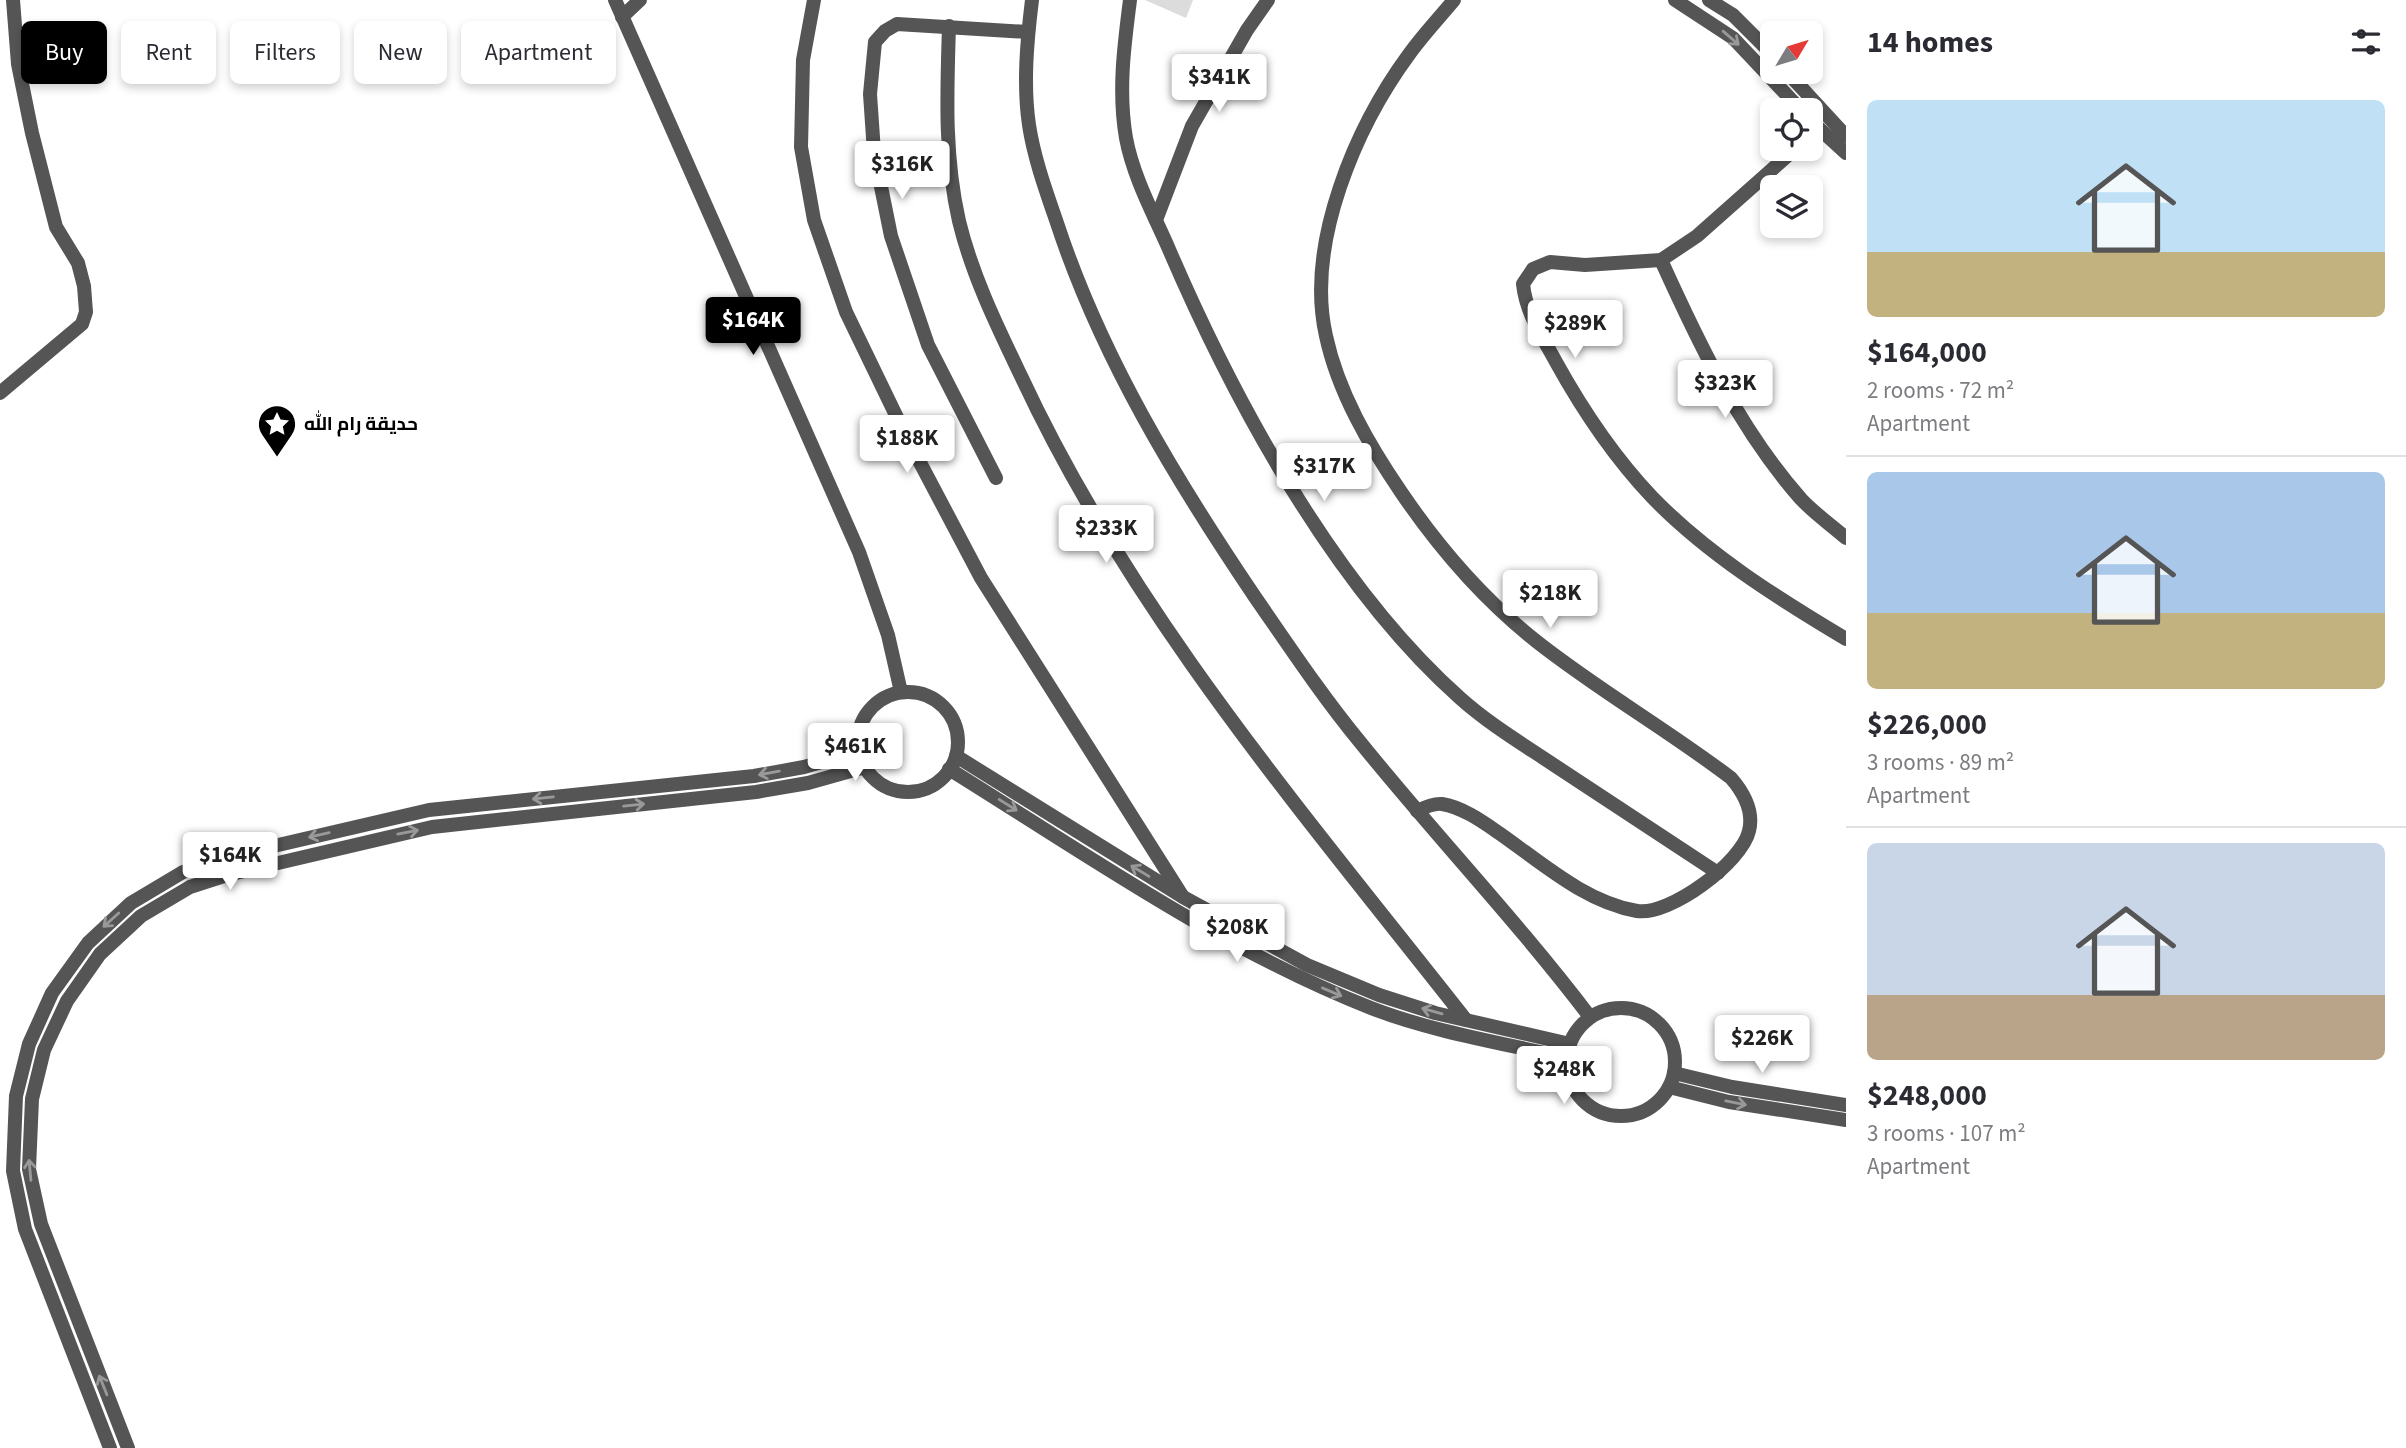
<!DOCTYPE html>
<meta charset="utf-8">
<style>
:root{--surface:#fff;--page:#f7f7f7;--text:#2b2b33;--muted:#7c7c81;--line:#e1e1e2;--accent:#000}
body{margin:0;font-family:"Source Sans 3",Cairo,sans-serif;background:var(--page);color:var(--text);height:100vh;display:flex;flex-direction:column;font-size:26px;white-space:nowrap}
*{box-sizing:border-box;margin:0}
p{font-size:23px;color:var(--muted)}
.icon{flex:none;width:38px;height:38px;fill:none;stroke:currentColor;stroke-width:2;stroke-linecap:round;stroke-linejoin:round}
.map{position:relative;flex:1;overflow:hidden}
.side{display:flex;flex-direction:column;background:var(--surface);width:560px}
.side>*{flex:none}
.guide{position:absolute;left:21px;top:21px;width:665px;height:63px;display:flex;gap:14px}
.needle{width:46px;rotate:52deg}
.controls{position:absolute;left:1760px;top:21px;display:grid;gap:14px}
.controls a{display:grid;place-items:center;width:63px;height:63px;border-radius:10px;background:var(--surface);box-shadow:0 4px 10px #0003;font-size:35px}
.price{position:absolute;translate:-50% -60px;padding:0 16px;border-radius:7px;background:#fff;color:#222;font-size:23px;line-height:46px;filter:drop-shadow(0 2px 4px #0008)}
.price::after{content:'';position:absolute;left:50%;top:42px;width:21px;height:16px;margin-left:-10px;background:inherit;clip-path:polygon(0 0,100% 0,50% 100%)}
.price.current{background:var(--accent);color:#fff}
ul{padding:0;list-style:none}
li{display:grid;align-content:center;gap:14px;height:371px;padding:0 21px}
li+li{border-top:2px solid var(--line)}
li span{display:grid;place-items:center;height:217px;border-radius:10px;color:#555}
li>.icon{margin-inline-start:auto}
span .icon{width:126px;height:126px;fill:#fffc;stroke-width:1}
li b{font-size:30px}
h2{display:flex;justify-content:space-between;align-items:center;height:84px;padding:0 21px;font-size:30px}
.tag{padding:0 24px;border-radius:10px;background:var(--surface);box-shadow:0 4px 10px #0003;font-size:24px;line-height:63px}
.tag.current{background:var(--accent);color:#fff}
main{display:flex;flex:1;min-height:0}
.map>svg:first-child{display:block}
</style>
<main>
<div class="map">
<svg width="1846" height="1448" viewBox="0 0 1846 1448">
<rect width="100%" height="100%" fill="#fff"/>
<!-- green -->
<polygon fill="#dcdcdc" points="1145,0 1193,0 1186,18"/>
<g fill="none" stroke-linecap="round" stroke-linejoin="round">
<!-- minor -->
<g stroke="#555" stroke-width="14">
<polyline points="615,0 859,552 888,635 901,692"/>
<polyline points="814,0 803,60 801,147 814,220 846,312 906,436 981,578 1183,897"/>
<path d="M1032 0C1027 41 1023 84 1029 125 1034 158 1046 191 1057 223 1101 357 1176 480 1255 597 1289 646 1322 696 1360 742 1435 835 1518 922 1590 1017"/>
<path d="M1130 0C1124 46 1118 92 1126 138 1133 176 1153 213 1168 247 1234 401 1334 586 1460 698 1490 725 1526 746 1560 769 1612 803 1665 838 1718 873"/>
<polyline points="622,17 640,0"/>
<path d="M949 26C947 92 944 155 959 221 972 275 997 326 1021 376 1131 613 1305 815 1466 1020"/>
<path d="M1795 149 1697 236 1661 260 1585 265 1550 262 1533 269 1523 284C1526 313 1542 336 1556 362 1582 409 1615 458 1652 497 1707 554 1779 599 1846 639"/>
<polyline points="1156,220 1192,126 1247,30 1268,0"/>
<path d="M1661 260C1699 344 1740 430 1801 499 1814 513 1831 525 1846 538"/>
<polyline points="996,478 928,345 891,236 874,152 870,94 875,42 885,31 897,24 1028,32"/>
<path d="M1417 811C1425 807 1434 803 1442 804 1462 807 1483 822 1499 833 1542 863 1585 902 1637 911 1670 916 1742 862 1749 831 1754 811 1744 793 1731 778 1668 730 1598 690 1536 641 1483 599 1439 548 1401 492 1369 445 1338 392 1326 336 1305 244 1356 126 1410 53 1423 35 1439 18 1454 0"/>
</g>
<!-- tertiary -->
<g stroke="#555" stroke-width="14">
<polyline points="1675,0 1733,38 1801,110"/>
<polyline points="1709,0 1733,15 1773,55"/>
<polyline points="1787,72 1846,136"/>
<polyline points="1811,121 1846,153"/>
<polyline points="0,393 82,324 86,312 84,286 78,263 56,227 32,133 18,64 13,0"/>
<circle cx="908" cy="742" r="50"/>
<polyline points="956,756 1183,897 1307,965 1379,995 1435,1013 1570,1044"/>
<path d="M949 769C1086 854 1221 949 1371 1008 1433 1032 1502 1043 1567 1058"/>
<circle cx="1621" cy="1062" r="54"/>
<polyline points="1674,1073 1732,1087 1846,1105"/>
<polyline points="1669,1087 1729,1102 1846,1120"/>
<polyline points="110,1448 25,1229 13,1171 16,1096 29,1044 52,993 88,943 131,903 183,872 222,858 429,810 754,776 804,767 859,751"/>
<polyline points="128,1448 41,1224 29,1169 32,1099 44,1050 67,1001 100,954 141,916 190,887 227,875 432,827 756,792 808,783 865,767"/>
</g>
</g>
<!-- one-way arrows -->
<defs><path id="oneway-shaft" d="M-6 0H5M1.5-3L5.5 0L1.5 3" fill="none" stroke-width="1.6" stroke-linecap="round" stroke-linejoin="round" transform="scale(1.75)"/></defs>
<g stroke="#999">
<use href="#oneway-shaft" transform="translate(1731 38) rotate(41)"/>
<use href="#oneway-shaft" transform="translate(769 773) rotate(170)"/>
<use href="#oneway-shaft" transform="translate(543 798) rotate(174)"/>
<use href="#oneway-shaft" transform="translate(634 805) rotate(-6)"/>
<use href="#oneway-shaft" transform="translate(1008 805) rotate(32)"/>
<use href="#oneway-shaft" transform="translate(408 832) rotate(-11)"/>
<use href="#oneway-shaft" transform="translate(319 835) rotate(167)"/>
<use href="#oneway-shaft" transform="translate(1140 871) rotate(-149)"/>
<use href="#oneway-shaft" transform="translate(111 920) rotate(138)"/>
<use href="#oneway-shaft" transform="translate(1332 992) rotate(23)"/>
<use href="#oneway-shaft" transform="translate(1432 1011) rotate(-164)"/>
<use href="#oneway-shaft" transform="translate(1736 1103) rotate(11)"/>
<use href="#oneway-shaft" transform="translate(30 1170) rotate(-95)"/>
<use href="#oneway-shaft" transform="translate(103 1385) rotate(-112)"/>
</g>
<!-- icons -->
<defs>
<g id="sight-pin" transform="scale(2.0125)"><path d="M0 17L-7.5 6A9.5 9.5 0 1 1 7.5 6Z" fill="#000" stroke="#fff"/><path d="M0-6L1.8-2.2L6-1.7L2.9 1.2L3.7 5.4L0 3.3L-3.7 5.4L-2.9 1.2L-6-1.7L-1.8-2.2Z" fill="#fff"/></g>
</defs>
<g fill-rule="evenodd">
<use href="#sight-pin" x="277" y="424"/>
</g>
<g text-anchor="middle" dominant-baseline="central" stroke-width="5" stroke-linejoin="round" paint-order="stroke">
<!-- poi labels -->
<g font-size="19" font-weight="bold" fill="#000" stroke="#fff" text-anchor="start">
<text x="304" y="424">حديقة رام الله</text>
</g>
</g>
</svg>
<div class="controls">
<a><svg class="needle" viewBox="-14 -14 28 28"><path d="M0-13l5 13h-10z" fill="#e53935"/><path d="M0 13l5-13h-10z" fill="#7c7c81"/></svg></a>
<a><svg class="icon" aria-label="locate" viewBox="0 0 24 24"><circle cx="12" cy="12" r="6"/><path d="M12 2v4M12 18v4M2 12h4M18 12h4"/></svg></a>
<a><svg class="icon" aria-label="layers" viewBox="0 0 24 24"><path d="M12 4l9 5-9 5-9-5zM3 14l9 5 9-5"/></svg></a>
</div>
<b class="price" style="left:1219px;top:114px">$341K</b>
<b class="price" style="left:902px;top:201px">$316K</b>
<b class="price current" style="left:753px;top:357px">$164K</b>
<b class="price" style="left:1575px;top:360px">$289K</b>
<b class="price" style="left:1725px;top:420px">$323K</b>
<b class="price" style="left:907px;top:475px">$188K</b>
<b class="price" style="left:1324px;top:503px">$317K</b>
<b class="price" style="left:1106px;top:565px">$233K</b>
<b class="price" style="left:1550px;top:630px">$218K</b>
<b class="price" style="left:855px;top:783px">$461K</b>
<b class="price" style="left:230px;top:892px">$164K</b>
<b class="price" style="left:1237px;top:964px">$208K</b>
<b class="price" style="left:1762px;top:1075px">$226K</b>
<b class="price" style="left:1564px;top:1106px">$248K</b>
<div class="guide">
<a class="tag current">Buy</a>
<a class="tag">Rent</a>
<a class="tag">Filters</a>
<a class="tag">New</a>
<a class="tag">Apartment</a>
</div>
</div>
<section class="side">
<h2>14 homes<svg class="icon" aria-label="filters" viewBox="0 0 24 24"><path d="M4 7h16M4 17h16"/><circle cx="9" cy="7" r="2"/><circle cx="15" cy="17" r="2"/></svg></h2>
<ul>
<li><span style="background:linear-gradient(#bfe0f5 70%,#c2b280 0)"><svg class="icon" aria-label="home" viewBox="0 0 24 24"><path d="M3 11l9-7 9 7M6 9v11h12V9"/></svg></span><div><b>$164,000</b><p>2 rooms · 72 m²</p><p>Apartment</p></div></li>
<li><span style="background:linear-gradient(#a9c7e8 65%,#c2b280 0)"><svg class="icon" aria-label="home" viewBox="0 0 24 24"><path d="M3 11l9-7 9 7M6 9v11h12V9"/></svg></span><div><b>$226,000</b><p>3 rooms · 89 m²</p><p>Apartment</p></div></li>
<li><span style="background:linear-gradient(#c9d6e8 70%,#b9a48a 0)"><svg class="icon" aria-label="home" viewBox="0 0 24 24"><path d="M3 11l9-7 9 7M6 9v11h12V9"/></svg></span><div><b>$248,000</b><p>3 rooms · 107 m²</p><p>Apartment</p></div></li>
</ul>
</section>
</main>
